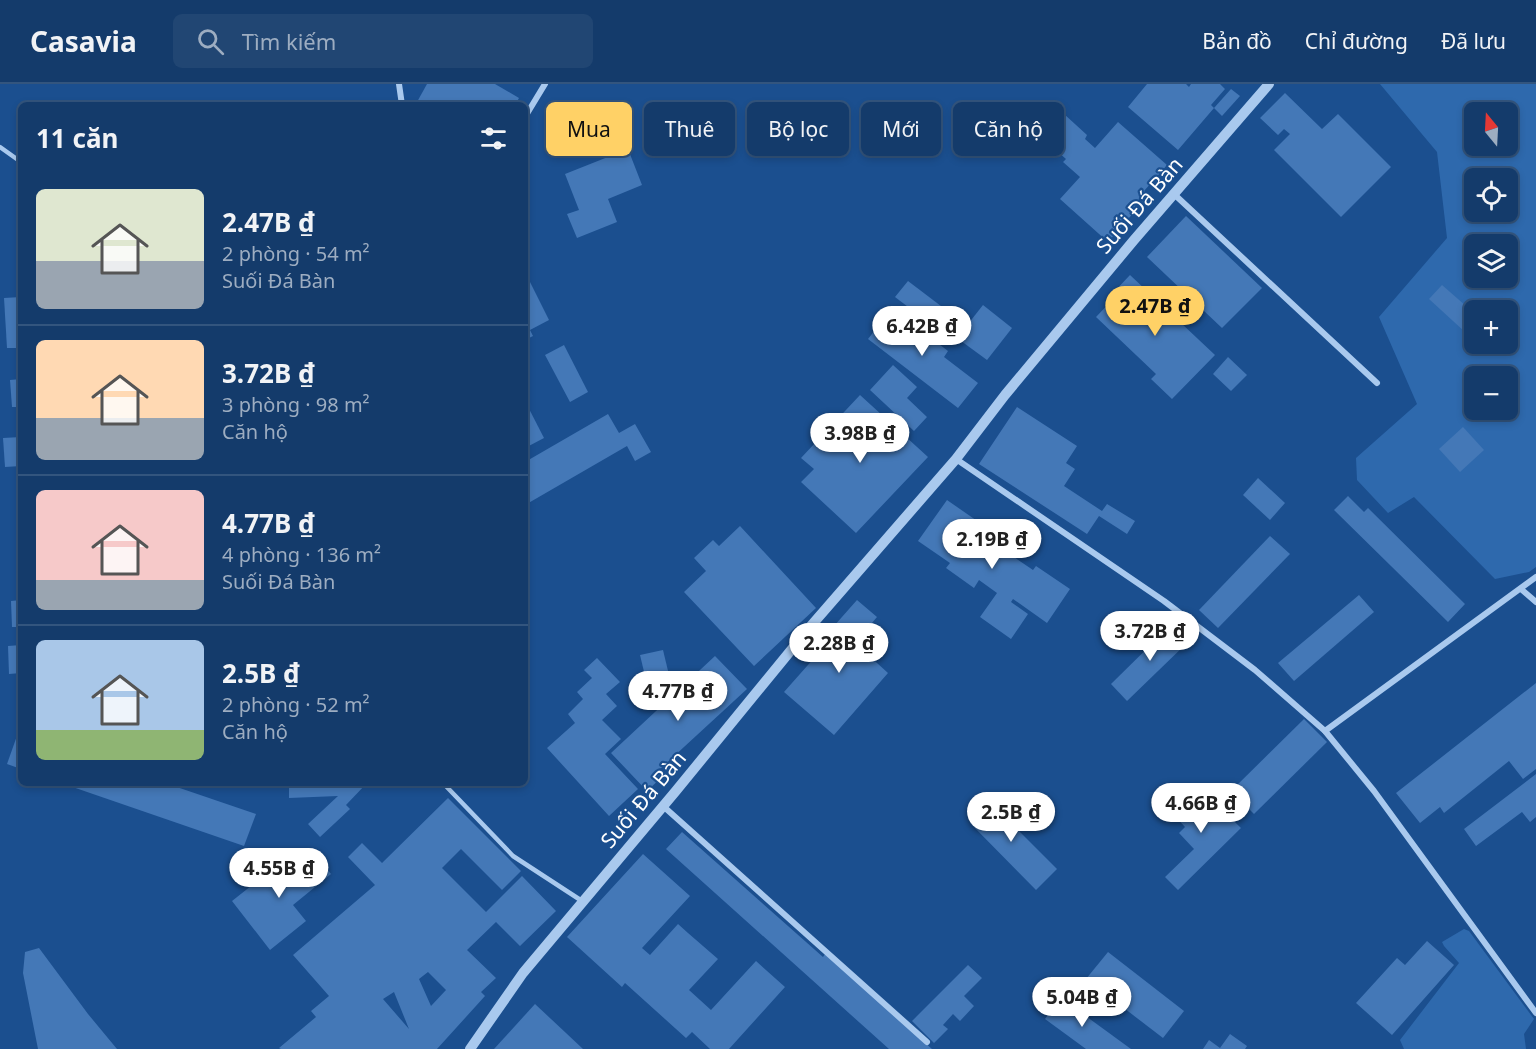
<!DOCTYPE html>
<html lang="vi">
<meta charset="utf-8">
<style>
:root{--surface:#143b6b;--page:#214673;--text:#f1f3f6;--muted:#9dadc1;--line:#33557e;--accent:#ffd166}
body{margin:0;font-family:"Noto Sans",sans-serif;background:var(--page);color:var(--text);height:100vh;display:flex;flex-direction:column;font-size:22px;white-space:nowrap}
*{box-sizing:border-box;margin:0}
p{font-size:20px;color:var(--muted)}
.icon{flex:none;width:33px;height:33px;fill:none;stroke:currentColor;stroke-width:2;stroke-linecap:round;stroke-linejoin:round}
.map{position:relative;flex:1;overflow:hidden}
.panel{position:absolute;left:18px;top:18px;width:510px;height:684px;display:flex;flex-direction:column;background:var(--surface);border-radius:9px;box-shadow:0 3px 9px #0003,0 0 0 2px var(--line)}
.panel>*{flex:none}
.hud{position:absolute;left:546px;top:18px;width:570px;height:54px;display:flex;gap:12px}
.needle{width:39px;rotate:342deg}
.controls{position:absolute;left:1464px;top:18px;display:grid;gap:12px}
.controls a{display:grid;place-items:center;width:54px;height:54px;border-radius:9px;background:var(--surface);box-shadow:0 3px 9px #0003,0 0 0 2px var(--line);font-size:30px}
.price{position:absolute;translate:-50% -51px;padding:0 14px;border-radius:21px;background:#fff;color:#222;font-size:20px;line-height:39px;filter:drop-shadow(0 2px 3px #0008)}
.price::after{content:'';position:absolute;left:50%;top:36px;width:18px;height:14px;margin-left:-9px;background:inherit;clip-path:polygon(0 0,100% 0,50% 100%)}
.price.active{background:var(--accent);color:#111}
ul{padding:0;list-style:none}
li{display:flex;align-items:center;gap:18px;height:150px;padding:0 18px}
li+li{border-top:2px solid var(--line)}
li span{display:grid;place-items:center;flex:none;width:168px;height:120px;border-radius:9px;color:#555}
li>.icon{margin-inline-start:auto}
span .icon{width:72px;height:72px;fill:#fffc;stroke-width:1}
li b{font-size:26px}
h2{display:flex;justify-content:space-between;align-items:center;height:72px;padding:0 18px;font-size:26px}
.chip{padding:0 21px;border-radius:9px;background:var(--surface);box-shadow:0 3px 9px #0003,0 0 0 2px var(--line);font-size:21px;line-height:54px}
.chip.active{background:var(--accent);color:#111}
header{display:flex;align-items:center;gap:36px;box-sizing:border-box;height:84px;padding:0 30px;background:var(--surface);border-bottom:2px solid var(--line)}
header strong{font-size:28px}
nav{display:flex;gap:33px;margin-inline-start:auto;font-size:21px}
.search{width:420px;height:54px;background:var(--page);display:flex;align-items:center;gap:15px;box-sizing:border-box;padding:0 21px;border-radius:9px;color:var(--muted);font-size:22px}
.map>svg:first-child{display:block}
</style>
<header>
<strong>Casavia</strong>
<div class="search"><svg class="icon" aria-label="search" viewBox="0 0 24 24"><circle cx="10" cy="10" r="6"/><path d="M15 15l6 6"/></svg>Tìm kiếm</div>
<nav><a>Bản đồ</a><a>Chỉ đường</a><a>Đã lưu</a></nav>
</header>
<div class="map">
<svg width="1536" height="965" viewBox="0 0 1536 965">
<rect width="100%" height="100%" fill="#1b4f8f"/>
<!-- green -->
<g fill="#2e69ad" fill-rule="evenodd">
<path d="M1380 0H1536V483L1529 488 1495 495 1414 413 1388 429 1357 396 1356 374 1417 320 1379 233 1447 154 1437 68ZM1474 28H1508V62H1474ZM1474 94H1508V128H1474ZM1474 160H1508V194H1474ZM1474 226H1508V260H1474ZM1474 292H1508V326H1474Z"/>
<polygon points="1464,845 1469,847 1534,935 1524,950 1526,965 1404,965 1400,956 1459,879 1444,862 1442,858"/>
</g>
<!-- building -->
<g fill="#4478b7" fill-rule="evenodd">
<polygon points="427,0 495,0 519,14 515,21 423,21 417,18"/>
<polygon points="1147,0 1186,0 1189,3 1191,0 1220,0 1225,5 1211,21 1214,24 1178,66 1128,23"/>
<polygon points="1231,5 1240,12 1222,32 1214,24"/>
<polygon points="1285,9 1322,45 1338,30 1391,83 1341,133 1274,66 1290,50 1284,45 1278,51 1260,34"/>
<polygon points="1064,30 1087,51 1085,55 1095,64 1118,38 1167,81 1144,107 1149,111 1108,158 1060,115 1080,93 1063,78 1066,75 1042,54"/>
<polygon points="628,65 642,101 608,115 617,138 577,154 567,130 579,126 565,90"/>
<polygon points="1186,132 1262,204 1222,244 1147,173"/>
<polygon points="525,188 549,236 530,246 533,252 525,256"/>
<polygon points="1130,191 1215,271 1172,315 1151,295 1156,290 1096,233 1117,211 1114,208"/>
<polygon points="908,197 962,238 949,254 895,213"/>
<polygon points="1442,201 1474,229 1474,238 1465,248 1429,215"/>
<polygon points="21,213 21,264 7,264 4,214"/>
<polygon points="983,221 1012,244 987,276 957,254"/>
<polygon points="892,224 948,267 944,273 978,299 958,324 868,255"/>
<polygon points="564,261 588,308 570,318 545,271"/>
<polygon points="1228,273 1247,291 1231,307 1213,290"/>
<polygon points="893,281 917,303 907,314 927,333 914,347 870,306"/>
<polygon points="21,295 21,323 12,323 10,296"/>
<polygon points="860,311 928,373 856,449 801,398 814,385 801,374"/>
<polygon points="525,317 544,354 525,364"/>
<polygon points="1017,323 1077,362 1066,379 1075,385 1064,402 1102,427 1107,420 1135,437 1127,450 1099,432 1087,450 979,380"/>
<polygon points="608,330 619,349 635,340 651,368 635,377 627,362 525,421 525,378"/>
<polygon points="1463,343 1484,366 1460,388 1439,365"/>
<polygon points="21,353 21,382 5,383 3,354"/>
<polygon points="1258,394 1285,419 1270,436 1243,411"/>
<polygon points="1348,412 1364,428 1368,424 1465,520 1448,538 1334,426"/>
<polygon points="947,416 1006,457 1002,465 1033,486 1036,482 1070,505 1047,539 1013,515 1011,518 1028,530 1011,555 980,533 997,509 979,496 974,504 946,484 950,479 918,457"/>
<polygon points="740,442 816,524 754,582 684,508 706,487 694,474 713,456 719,462"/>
<polygon points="1270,452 1290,470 1218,544 1199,526"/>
<polygon points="1359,511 1374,528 1294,597 1278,579"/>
<polygon points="21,516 21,543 12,543 11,517"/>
<polygon points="857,516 877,533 855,559 888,589 834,651 784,608 839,546 834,542"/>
<polygon points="1172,540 1189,557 1127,617 1111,600"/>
<polygon points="21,561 21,589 9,590 8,562"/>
<polygon points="663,566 669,591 646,596 640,571"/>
<polygon points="715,572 747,605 659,686 664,691 647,707 611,669"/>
<polygon points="597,574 620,598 606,610 617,622 602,636 621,655 605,670 638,705 609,732 547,664 575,639 568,630 583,615 577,608 592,594 584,586"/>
<polygon points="1536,599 1536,685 1523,695 1509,677 1444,729 1440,723 1420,739 1396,709"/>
<polygon points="1304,635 1327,658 1254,730 1231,707"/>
<polygon points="18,649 21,650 21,685 7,680"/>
<polygon points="1536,690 1536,733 1530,738 1522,728 1476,762 1464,745"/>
<polygon points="61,699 165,699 256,730 244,762"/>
<polygon points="289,699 367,699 346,721 350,725 320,753 308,740 338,712 289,714"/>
<polygon points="1199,703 1241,744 1178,806 1165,793 1194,765 1179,749 1185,743 1173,730"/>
<polygon points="983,711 1057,785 1036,806 970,739 975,735 967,727"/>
<path d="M448 714 521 787 502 806 461 765 442 784 486 828 522 792 556 827 520 862 496 838 467 866 496 894 481 908 485 912 437 965H281L279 964 316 933 311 927 329 912 293 871 375 801 348 773 362 759 382 779ZM428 888 446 906 431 922 419 895ZM394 908 409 945 383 915Z"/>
<polygon points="682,748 823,873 825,870 932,965 889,965 666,765"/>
<polygon points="291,770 304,786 319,775 331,790 293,821 306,837 270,866 232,817"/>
<polygon points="643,770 690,812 642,864 650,871 678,840 688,849 718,875 689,906 711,926 756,877 785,903 729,965 710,965 692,948 686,954 625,899 622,903 567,853"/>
<polygon points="1427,857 1454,881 1392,951 1356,919 1397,874 1405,881"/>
<polygon points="39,864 88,930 117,965 38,965 23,889 25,868"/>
<polygon points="1108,868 1184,927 1163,954 1086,895"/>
<polygon points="968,881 982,894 964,912 974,922 960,937 953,930 943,941 948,945 934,959 912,937"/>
<polygon points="1061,914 1131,965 1086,965 1045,935"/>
<polygon points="535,920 566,949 583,965 494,965"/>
<polygon points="1230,950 1247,962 1245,965 1203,965 1209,956 1220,964"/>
</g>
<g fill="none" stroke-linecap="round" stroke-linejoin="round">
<!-- service -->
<g stroke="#a9c9ee" stroke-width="4.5">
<polyline points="0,63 21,78"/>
<polyline points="443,699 513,772 582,817"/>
</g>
<!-- minor -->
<g stroke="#a9c9ee" stroke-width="6">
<polyline points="399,0 402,21"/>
<polyline points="525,33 545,0"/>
<polyline points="1175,111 1377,299"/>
<polyline points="956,375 1164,517 1255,586 1325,647 1374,707 1536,929"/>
<polyline points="1521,505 1536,518"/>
<polyline points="1325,647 1536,493"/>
<polyline points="663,722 927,958"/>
</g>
<!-- tertiary -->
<polyline stroke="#a9c9ee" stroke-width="10" points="470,965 523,889 675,708 810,543 956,375 1005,311 1134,156 1269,0"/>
</g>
<g text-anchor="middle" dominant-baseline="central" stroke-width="4.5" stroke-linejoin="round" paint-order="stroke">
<!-- street labels -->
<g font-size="21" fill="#fff" stroke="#1b4f8f">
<text transform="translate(1139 121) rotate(-49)">Suối Đá Bàn</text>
<text transform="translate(643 715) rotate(-50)">Suối Đá Bàn</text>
</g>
</g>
</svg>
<div class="controls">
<a><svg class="needle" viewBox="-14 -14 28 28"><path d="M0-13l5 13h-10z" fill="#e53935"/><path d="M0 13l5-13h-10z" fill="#9dadc1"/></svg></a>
<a><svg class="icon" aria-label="locate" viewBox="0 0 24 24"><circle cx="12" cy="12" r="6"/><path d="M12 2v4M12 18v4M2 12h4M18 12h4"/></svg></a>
<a><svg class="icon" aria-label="layers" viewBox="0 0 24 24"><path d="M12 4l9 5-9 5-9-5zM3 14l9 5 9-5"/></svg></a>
<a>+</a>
<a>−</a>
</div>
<b class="price active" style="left:1155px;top:253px">2.47B ₫</b>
<b class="price" style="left:922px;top:273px">6.42B ₫</b>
<b class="price" style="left:860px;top:380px">3.98B ₫</b>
<b class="price" style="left:992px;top:486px">2.19B ₫</b>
<b class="price" style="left:1150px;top:578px">3.72B ₫</b>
<b class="price" style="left:839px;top:590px">2.28B ₫</b>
<b class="price" style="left:678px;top:638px">4.77B ₫</b>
<b class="price" style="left:1201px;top:750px">4.66B ₫</b>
<b class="price" style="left:1011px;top:759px">2.5B ₫</b>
<b class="price" style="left:279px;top:815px">4.55B ₫</b>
<b class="price" style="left:1082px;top:944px">5.04B ₫</b>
<div class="hud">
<a class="chip active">Mua</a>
<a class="chip">Thuê</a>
<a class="chip">Bộ lọc</a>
<a class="chip">Mới</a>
<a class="chip">Căn hộ</a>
</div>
<section class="panel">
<h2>11 căn<svg class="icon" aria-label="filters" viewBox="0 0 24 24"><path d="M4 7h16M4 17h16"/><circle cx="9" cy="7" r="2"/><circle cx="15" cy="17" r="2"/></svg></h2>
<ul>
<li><span style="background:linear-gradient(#dfe7d0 60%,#9aa5b1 0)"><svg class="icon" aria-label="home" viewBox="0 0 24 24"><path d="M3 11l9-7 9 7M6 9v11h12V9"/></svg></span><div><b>2.47B ₫</b><p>2 phòng · 54 m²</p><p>Suối Đá Bàn</p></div></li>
<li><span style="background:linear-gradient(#ffd9b3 65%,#9aa5b1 0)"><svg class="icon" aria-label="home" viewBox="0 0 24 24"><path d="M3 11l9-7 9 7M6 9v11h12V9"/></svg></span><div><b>3.72B ₫</b><p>3 phòng · 98 m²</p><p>Căn hộ</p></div></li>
<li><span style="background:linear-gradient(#f6c9c9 75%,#9aa5b1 0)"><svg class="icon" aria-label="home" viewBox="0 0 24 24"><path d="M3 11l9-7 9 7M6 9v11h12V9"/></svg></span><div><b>4.77B ₫</b><p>4 phòng · 136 m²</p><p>Suối Đá Bàn</p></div></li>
<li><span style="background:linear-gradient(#a9c7e8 75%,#8fb573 0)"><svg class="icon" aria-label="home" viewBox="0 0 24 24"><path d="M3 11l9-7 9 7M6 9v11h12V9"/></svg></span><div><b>2.5B ₫</b><p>2 phòng · 52 m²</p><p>Căn hộ</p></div></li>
</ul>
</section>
</div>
